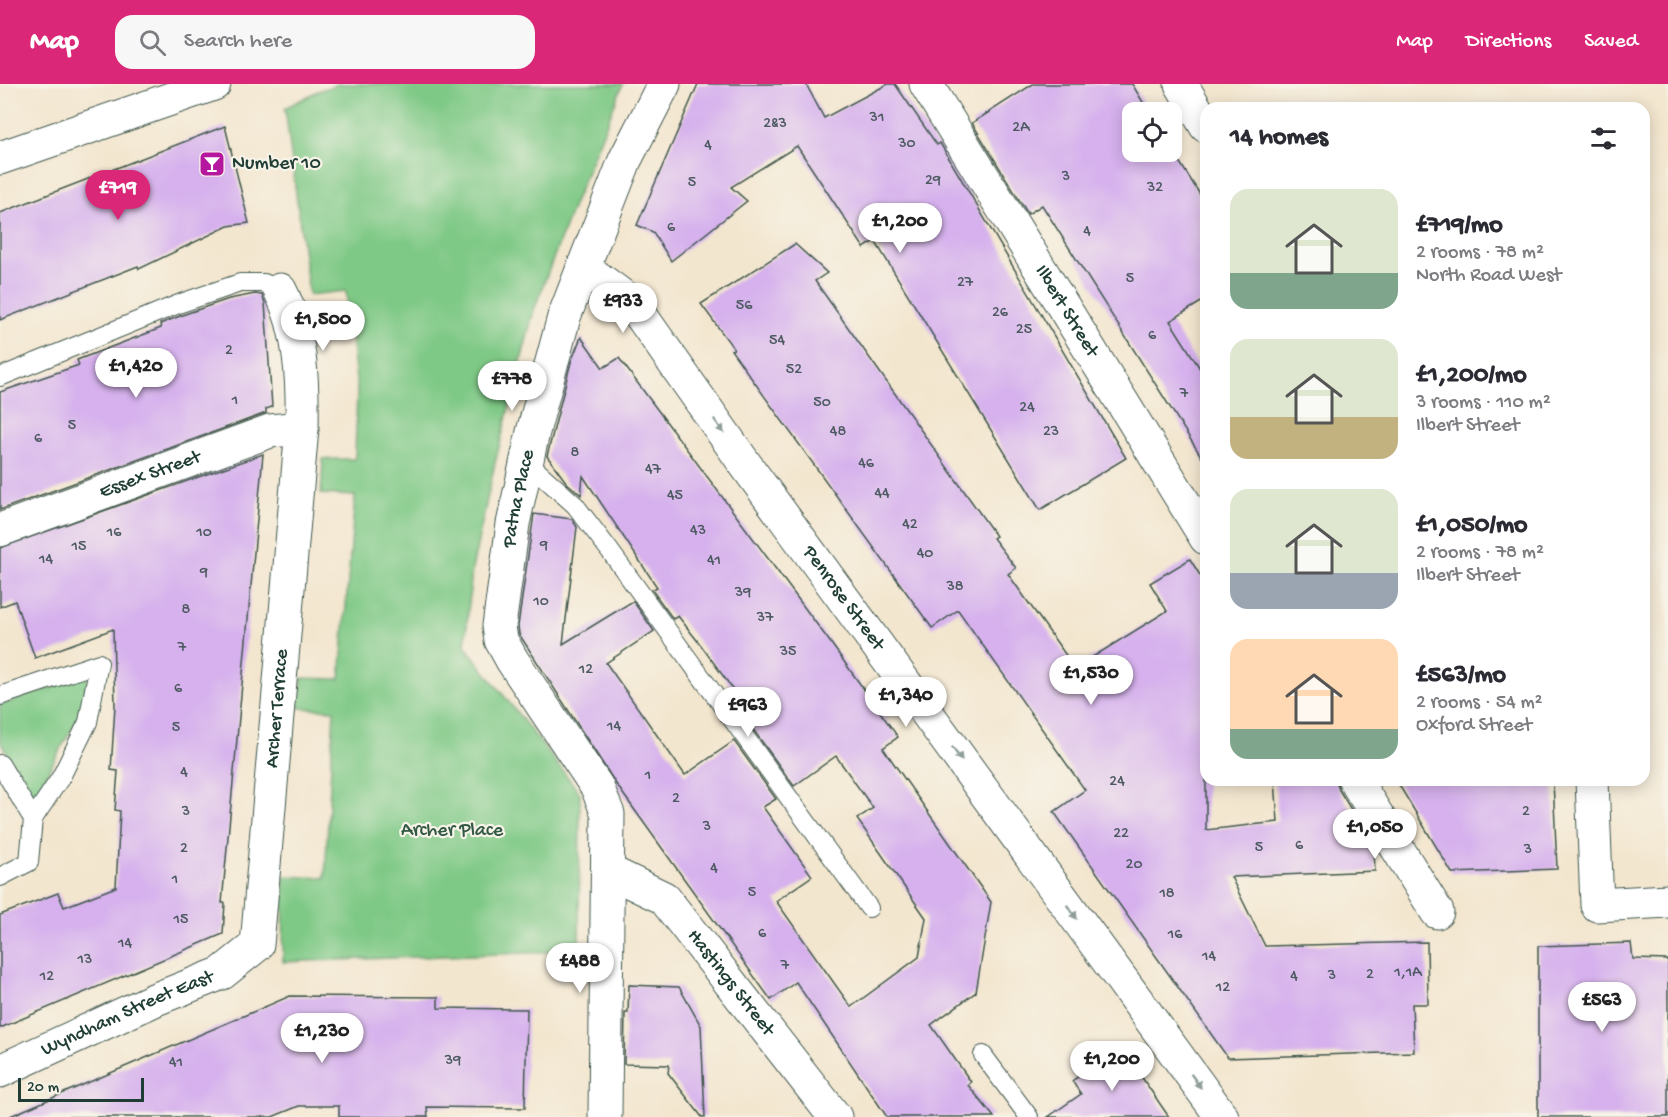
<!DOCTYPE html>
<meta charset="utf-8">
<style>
:root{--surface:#fff;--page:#f7f7f7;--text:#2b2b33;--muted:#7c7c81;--accent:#db2777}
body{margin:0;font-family:"Gochi Hand",sans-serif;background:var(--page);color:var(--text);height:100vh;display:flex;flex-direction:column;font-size:22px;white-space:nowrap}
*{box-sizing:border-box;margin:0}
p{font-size:20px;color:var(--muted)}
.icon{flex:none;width:33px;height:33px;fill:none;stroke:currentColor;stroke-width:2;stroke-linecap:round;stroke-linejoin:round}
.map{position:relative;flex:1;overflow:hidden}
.panel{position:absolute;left:1200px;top:18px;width:450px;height:684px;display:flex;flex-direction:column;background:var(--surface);border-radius:18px;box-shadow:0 3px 15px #0003}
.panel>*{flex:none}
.tools{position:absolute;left:1122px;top:18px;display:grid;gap:12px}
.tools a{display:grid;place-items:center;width:60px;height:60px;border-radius:12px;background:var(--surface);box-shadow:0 3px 15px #0003;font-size:30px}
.scale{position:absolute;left:18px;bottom:15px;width:126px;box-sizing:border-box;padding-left:6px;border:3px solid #1f3d34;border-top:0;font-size:16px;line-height:21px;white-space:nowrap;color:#1f3d34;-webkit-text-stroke:4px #f7f3e8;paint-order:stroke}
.price{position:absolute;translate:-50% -51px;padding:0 14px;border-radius:21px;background:#fff;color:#222;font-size:20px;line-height:39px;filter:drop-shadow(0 2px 3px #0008)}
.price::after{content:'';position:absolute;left:50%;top:36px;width:18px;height:14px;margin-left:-9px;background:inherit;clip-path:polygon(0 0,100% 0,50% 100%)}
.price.on{background:var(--accent);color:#fff}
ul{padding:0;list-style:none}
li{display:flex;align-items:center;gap:18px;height:150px;padding:0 30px}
li span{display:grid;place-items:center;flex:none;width:168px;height:120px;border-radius:18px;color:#555}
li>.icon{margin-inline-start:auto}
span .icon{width:72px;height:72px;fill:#fffc;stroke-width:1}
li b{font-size:26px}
h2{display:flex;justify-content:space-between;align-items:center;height:72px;padding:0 30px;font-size:26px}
header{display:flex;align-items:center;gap:36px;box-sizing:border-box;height:84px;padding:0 30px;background:var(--accent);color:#fff}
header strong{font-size:28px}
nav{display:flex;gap:33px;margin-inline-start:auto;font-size:21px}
.search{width:420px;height:54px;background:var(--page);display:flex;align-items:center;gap:15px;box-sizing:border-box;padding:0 21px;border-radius:18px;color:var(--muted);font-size:22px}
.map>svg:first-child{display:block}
</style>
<header>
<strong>Map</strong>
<div class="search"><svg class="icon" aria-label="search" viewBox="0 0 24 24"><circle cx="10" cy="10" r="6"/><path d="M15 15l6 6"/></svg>Search here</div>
<nav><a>Map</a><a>Directions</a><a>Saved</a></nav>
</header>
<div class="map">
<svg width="1668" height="1033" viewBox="0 0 1668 1033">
<rect width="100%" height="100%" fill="#f7f3e8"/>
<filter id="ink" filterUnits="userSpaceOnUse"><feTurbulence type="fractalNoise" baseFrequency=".0167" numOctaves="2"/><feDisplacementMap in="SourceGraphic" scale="12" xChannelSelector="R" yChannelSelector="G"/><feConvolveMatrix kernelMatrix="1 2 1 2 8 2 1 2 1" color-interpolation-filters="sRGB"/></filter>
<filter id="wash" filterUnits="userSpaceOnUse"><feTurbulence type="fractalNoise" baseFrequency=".008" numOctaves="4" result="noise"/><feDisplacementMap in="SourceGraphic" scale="24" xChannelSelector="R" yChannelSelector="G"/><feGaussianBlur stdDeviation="1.35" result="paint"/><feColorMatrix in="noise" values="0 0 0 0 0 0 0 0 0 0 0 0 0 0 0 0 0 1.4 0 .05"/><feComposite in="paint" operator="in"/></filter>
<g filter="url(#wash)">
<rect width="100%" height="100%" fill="#f3e6cf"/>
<!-- green -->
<g fill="#7fc986" stroke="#4f835d" stroke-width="1.5">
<polygon points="339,0 623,0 574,119 534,226 494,383 472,485 465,562 580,709 579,867 283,878 284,792 325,794 334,626 299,624 302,594 340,595 355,412 321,410 323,375 355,375 357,305 346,207 309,211 285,24 318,7"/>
<polygon points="89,591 80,630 33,715 0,657 0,621"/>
</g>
<g id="blocks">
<!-- building -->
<g fill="#d6b1ed">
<polygon points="698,0 806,0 824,34 888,0 895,0 937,61 940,59 1126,374 1040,426 875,157 864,164 797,62 731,103 747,117 671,177 653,148 637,141"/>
<polygon points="1033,0 1132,0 1149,28 1132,28 1132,68 1172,66 1206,120 1206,215 1170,237 1206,294 1206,380 1042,121 1028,130 972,39"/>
<polygon points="225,42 249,139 228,142 139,185 138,182 0,236 0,129"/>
<polygon points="795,160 827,189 815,197 996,452 993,454 1016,484 1008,490 1075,584 1167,527 1150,499 1190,475 1206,501 1206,746 1278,738 1275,696 1336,696 1339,706 1374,763 1375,787 1231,793 1265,862 1427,858 1428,920 1412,920 1414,968 1228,974 1054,728 1085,706 958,526 932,544 731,266 734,265 701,220"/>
<polygon points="255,210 262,211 265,219 272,323 266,325 266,329 0,426 0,308 79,281 77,276 161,244 160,240 185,230 229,215"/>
<polygon points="581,253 603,284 619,274 830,558 898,653 883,664 991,818 976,908 931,941 971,998 968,1001 994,1033 887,1033 796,898 771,916 616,700 519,550 518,542 534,430 572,435 577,443 563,560 633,517 654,547 606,579 685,691 734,657 776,715 763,723 812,792 776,817 851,923 919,873 926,834 857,735 873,724 836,672 794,702 752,644 758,640 700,560 678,532 673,535 652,506 657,503 583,392 581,411 566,398 547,372 571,278"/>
<polygon points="263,370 222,819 225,819 223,850 0,944 0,831 58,809 64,823 116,803 120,727 115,726 118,687 111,686 115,622 113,545 35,574 15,517 0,523 0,464"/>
<polygon points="1396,696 1553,696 1557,785 1452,789"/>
<polygon points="1631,859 1633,875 1668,876 1668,1033 1538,1033 1538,862"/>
<polygon points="629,901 679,903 701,942 705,1033 702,1033 668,989 669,981 624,980 625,929 628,929"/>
<polygon points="290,912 438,913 438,924 527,925 525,1024 427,1023 428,1033 339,1033 339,1022 299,1022 272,1033 8,1033"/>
<polygon points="1121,963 1169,1033 1048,1033 1081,1010 1072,997"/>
</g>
</g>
</g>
<g filter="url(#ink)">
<use href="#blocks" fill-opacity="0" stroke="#3f564b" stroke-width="1.5"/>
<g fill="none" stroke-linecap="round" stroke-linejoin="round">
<!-- lane casing -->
<g stroke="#3f564b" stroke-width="20">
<g id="lane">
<polyline points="0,293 181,219 240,199 264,199 280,206"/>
<polyline points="527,378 575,421 610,467 869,824"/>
<polyline points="0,612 99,579 88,638 61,693 33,735 29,778 0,793"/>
<polyline points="0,680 33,735"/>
<polyline points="983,971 1029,1033"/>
</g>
</g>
<!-- street casing -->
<g stroke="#3f564b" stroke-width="35">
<g id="street">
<path id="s1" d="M926 0 1206 454"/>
<polyline points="1181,0 1206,42"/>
<polyline points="0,74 214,0"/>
<path id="s2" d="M583 183 632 219 745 380 1222 1033"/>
<path id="s3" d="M0 446 270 347 302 344"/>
<polyline points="1355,696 1437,828"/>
<polyline points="1592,696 1597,821 1668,817"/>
<path id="s4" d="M608 787 664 814 835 1033"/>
<path id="s5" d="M0 987 156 915 222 889 257 861 302 344C303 298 301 247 280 206"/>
<path id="s6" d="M605 1033 608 730 597 703 512 576 501 556 499 542 513 440 533 348 564 233 625 76 664 0"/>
</g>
</g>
<!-- lane -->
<use href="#lane" stroke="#fff" stroke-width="18"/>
<!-- street -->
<use href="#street" stroke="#fff" stroke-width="33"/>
</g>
<!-- one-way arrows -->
<defs><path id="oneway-solid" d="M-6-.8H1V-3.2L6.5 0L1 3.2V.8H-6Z" transform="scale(1.5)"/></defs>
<g fill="#8f9e9a">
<use href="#oneway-solid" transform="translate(719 342) rotate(55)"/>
<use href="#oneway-solid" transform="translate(957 670) rotate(54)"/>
<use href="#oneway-solid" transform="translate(1072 828) rotate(54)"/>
<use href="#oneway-solid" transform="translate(1196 997) rotate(54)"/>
</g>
</g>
<!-- icons -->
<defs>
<g id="bar-square" transform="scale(1.35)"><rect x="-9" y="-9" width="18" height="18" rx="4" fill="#b5179e" stroke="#f7f3e8"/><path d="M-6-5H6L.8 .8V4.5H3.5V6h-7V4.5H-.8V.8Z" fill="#fff"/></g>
</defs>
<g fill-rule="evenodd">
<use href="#bar-square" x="212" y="80"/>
</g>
<g text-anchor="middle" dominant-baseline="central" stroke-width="4.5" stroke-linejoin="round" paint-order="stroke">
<!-- number labels -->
<g font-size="16" fill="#4d5a62">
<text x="877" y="34">31</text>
<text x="775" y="40">2&amp;3</text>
<text x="1021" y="44">2A</text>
<text x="907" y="60">30</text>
<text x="708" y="62">4</text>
<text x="1066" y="93">3</text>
<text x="933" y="97">29</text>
<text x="692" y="99">5</text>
<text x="1155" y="104">32</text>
<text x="671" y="144">6</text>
<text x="1087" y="148">4</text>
<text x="1130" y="195">5</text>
<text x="965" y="199">27</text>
<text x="744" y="222">56</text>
<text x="1000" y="229">26</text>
<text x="1024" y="246">25</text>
<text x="1152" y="252">6</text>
<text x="777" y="257">54</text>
<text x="229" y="267">2</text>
<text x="794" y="286">52</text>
<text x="1184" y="310">7</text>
<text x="235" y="317">1</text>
<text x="822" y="319">50</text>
<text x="1027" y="324">24</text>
<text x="72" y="342">5</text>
<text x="838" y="348">48</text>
<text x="1051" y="348">23</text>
<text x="38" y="355">6</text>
<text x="575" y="369">8</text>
<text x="866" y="380">46</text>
<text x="653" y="386">47</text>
<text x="882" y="410">44</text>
<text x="675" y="412">45</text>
<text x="910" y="441">42</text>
<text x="698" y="447">43</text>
<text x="114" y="449">16</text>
<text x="204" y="449">10</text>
<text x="544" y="462">9</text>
<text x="79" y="463">15</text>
<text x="925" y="470">40</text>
<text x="46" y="476">14</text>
<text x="714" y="477">41</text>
<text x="204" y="489">9</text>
<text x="955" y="503">38</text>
<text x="743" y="509">39</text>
<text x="541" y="518">10</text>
<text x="186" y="526">8</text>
<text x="765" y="534">37</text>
<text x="182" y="564">7</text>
<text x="788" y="568">35</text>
<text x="586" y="586">12</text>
<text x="178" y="605">6</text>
<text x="614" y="643">14</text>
<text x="176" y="644">5</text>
<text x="184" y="689">4</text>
<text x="648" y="692">1</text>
<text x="1117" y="698">24</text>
<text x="676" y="715">2</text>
<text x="186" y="728">3</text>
<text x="1526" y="728">2</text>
<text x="707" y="743">3</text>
<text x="1121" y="750">22</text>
<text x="1299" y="762">6</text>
<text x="1259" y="764">5</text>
<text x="184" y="765">2</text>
<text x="1528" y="766">3</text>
<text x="1134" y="781">20</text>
<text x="714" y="785">4</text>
<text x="175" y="796">1</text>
<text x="752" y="809">5</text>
<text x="1167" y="810">18</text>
<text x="181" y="836">15</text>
<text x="762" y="850">6</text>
<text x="1175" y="851">16</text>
<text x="125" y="860">14</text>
<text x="1209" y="873">14</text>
<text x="85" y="876">13</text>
<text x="785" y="882">7</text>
<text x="1408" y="889">1,1A</text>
<text x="1370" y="891">2</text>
<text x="1332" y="892">3</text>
<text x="47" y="893">12</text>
<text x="1294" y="893">4</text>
<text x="1223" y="904">12</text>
<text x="453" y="977">39</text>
<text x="176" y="979">41</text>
</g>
<!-- poi labels -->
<g font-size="20" fill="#1f3d34" stroke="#f7f3e8" text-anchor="start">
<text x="232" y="80">Number 10</text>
</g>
<!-- street labels -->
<g font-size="20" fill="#1f3d34" stroke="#f7f3e8">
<text stroke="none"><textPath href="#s1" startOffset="267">Ilbert Street</textPath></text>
<text stroke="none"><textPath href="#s3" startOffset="160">Essex Street</textPath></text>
<text stroke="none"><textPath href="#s6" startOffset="651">Patna Place</textPath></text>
<text stroke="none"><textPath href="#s2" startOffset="424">Penrose Street</textPath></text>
<text stroke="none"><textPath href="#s5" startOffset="525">Archer Terrace</textPath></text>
<text stroke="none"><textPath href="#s4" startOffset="170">Hastings Street</textPath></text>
<text stroke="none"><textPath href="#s5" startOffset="140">Wyndham Street East</textPath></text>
</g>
<!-- park labels -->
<g font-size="20" fill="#325944" stroke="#f7f3e8">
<text x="452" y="747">Archer Place</text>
</g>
</g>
</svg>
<div class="tools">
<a><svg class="icon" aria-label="locate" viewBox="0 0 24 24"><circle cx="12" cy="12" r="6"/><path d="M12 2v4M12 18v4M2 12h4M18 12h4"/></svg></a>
</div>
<div class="scale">20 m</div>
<b class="price on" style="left:118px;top:137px">£719</b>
<b class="price" style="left:900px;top:170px">£1,200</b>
<b class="price" style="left:623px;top:250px">£933</b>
<b class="price" style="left:323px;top:268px">£1,500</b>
<b class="price" style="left:136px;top:315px">£1,420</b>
<b class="price" style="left:512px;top:328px">£778</b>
<b class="price" style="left:1091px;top:622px">£1,530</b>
<b class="price" style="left:906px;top:644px">£1,340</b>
<b class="price" style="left:748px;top:654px">£963</b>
<b class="price" style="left:1375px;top:776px">£1,050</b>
<b class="price" style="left:580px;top:910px">£488</b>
<b class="price" style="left:1602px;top:949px">£563</b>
<b class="price" style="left:322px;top:980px">£1,230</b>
<b class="price" style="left:1112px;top:1008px">£1,200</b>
<section class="panel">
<h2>14 homes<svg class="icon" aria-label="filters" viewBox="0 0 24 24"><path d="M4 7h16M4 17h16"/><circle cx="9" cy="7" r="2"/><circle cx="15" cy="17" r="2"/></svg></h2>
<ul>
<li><span style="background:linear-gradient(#dfe7d0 70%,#7fa58c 0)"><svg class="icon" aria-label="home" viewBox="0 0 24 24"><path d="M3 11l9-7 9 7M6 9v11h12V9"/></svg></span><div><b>£719/mo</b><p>2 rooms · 78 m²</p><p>North Road West</p></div></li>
<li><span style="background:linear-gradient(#dfe7d0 65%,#c2b280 0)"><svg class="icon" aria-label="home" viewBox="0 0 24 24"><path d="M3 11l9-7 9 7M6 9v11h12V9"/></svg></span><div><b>£1,200/mo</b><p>3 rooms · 110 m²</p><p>Ilbert Street</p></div></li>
<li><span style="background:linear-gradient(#dfe7d0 70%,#9aa5b1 0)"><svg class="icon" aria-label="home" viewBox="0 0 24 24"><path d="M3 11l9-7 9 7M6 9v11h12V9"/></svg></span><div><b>£1,050/mo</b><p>2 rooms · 78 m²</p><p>Ilbert Street</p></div></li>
<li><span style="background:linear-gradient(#ffd9b3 75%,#7fa58c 0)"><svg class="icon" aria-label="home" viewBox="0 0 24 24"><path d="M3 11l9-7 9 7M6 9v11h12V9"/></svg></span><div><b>£563/mo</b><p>2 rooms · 54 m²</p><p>Oxford Street</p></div></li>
</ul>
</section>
</div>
